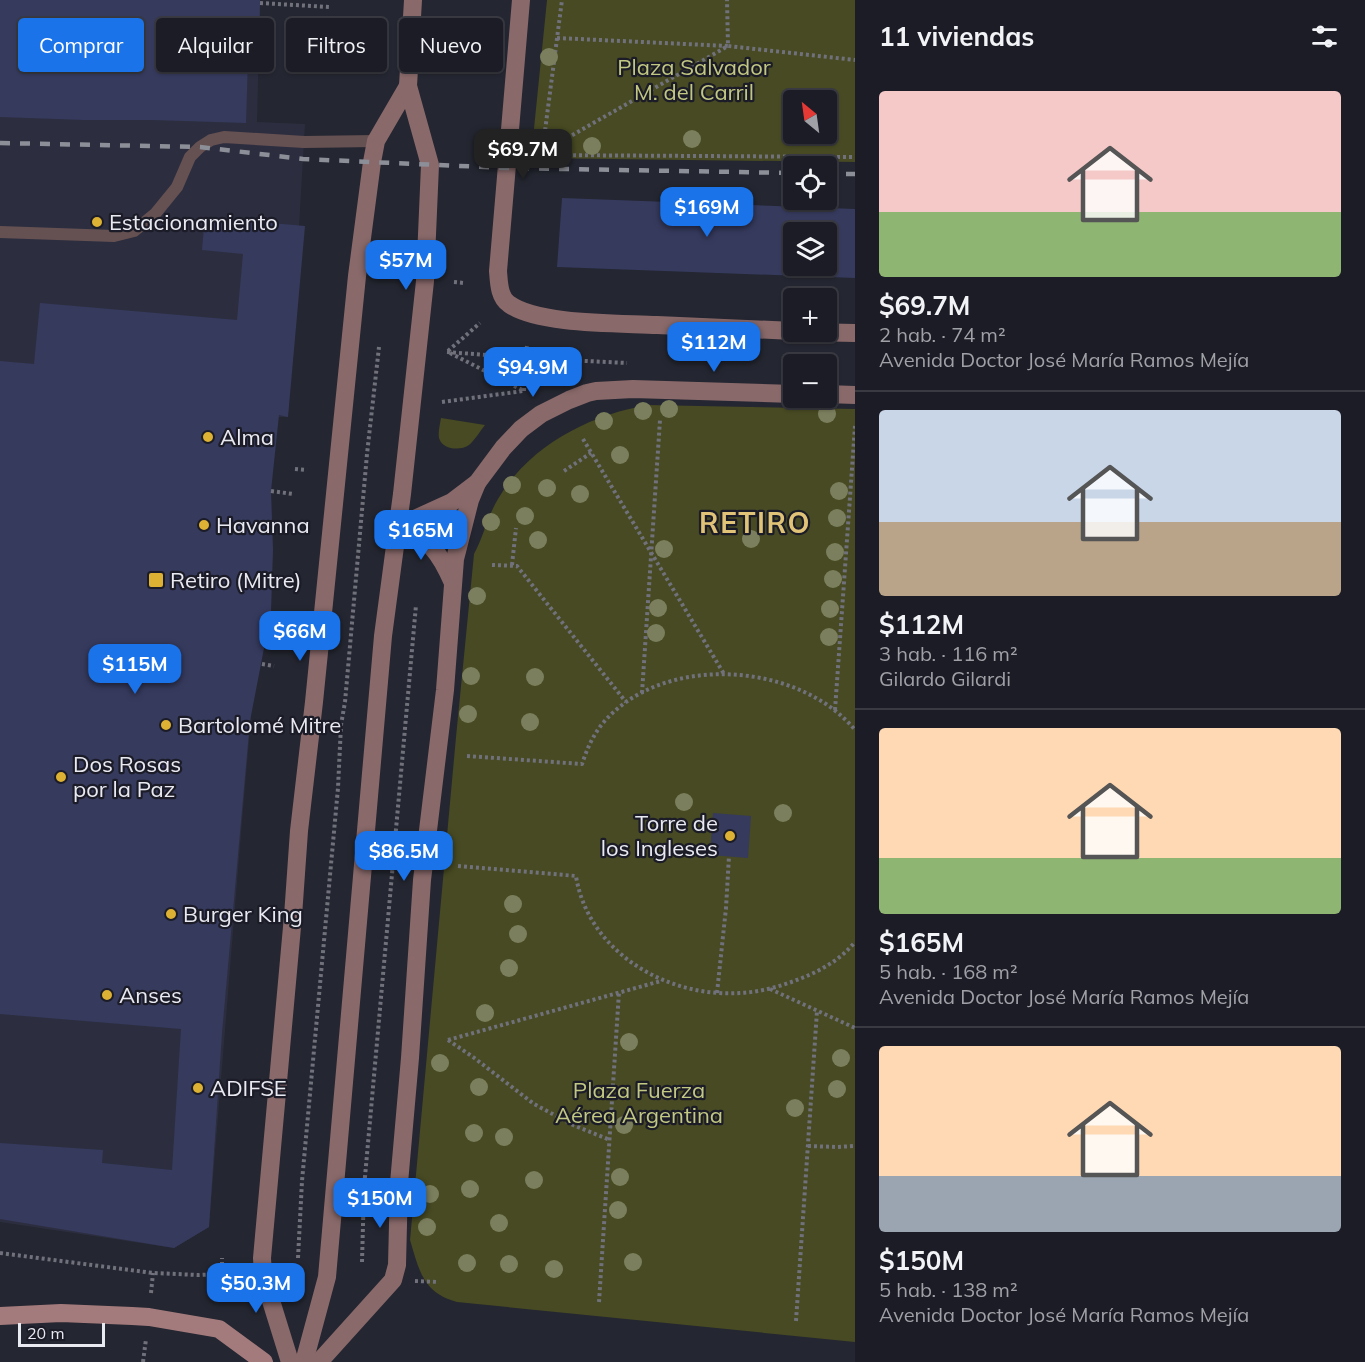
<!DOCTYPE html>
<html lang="es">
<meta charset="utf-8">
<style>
:root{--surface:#1b1c25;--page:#282932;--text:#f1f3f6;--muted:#a0a1a7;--line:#393a42;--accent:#1a73e8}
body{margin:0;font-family:Mulish,sans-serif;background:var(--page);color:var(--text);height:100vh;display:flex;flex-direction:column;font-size:22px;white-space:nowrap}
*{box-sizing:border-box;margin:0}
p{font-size:20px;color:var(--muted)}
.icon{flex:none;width:33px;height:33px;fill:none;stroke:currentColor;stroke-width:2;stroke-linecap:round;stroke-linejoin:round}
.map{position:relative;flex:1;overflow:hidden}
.drawer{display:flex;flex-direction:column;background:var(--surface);width:510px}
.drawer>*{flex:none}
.top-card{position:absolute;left:18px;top:18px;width:570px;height:54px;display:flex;gap:12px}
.needle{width:39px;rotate:331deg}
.controls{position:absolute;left:783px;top:90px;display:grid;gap:12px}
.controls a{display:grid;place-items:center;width:54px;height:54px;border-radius:6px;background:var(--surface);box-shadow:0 2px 4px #0004,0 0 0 2px var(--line);font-size:30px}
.scale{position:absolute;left:18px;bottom:15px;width:87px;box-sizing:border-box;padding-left:6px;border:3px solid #e8e9f1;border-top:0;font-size:16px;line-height:21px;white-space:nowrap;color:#e8e9f1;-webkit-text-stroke:4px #1b1c27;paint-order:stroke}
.price{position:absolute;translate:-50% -51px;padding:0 14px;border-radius:12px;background:var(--accent);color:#fff;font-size:20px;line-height:39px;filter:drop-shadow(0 2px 3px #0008)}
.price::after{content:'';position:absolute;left:50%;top:36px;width:18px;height:14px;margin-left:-9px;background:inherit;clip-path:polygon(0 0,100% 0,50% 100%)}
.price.selected{background:#222;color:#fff}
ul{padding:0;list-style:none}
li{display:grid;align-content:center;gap:12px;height:318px;padding:0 24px}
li+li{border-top:2px solid var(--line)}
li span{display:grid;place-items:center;height:186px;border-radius:6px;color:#555}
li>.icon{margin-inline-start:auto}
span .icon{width:108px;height:108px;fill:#fffc;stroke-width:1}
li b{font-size:26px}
h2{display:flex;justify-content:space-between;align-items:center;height:72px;padding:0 24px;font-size:26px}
.chip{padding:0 21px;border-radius:6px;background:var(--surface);box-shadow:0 2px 4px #0004,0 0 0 2px var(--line);font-size:21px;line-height:54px}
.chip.selected{background:var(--accent);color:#fff}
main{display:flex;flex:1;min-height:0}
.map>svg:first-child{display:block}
</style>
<main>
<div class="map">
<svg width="855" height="1362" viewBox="0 0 855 1362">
<rect width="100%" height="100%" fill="#242631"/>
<!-- built -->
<polygon fill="#2c2e3f" points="0,0 260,0 257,122 305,124 288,417 277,417 242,821 209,1227 174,1248 0,1222"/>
<!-- green -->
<g fill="#474a22" fill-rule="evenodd">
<path d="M547 0H855V162L531 158ZM794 100H826V134H794Z"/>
<path d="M648 405 855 409V1342L457 1302C423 1293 419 1270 410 1240L456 737 474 554C484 536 487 517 498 499 529 446 589 415 648 405Z"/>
<path d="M441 418 485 425C480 431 475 440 469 445 461 451 442 450 439 438 438 432 440 424 441 418Z"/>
</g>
<!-- building -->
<g fill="#363a5d" fill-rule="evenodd">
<polygon points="0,0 260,0 259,57 248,57 246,123 153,120 84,120 0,117"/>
<path d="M562 198 855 209V278L557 267ZM794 232H826V266H794Z"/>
<polygon points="205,217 305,226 288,417 279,415 271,491 273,550 271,612 250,721 222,1033 209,1227 174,1248 0,1219 0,1143 103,1150 102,1163 172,1170 181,1029 0,1014 0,361 34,364 40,303 237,320 243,254 202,250"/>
<polygon points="713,813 751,816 748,858 710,855"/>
</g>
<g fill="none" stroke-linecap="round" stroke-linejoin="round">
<!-- path -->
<g stroke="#70717b" stroke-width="4" stroke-dasharray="3 3" stroke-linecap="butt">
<polyline points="260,3 329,7"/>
<polyline points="557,38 728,46 727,0"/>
<polyline points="542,154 562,0"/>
<polyline points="542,155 569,137 728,46 855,60"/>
<polyline points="543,155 855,157"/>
<polyline points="454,282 464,283"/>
<polyline points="448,351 480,323"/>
<polyline points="447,352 525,358 627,363"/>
<polyline points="450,353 524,391"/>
<polyline points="524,391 525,358 527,346"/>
<polyline points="442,402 523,391"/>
<polyline points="583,439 724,674"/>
<polyline points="295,469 307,470"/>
<polyline points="564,471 591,453"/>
<polyline points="271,491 293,494"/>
<polyline points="492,565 517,566 626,702"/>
<polyline points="512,565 516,528"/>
<polyline points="262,664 274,666"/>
<polyline points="642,693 660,420"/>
<polyline points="835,710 855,426"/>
<path d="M467 756 582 764C587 749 593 735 603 723 662 653 798 661 855 730"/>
<path d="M458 866 576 876C588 952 667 998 740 993 761 992 782 986 802 978 822 970 841 959 855 942"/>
<polyline points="770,989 855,1028"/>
<polyline points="717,993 726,908 729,856"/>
<polyline points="448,1040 661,981"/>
<polyline points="448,1040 473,1057 534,1104 573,1125 610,1140"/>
<polyline points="808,1146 837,1147 855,1146"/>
<polyline points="0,1253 153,1273 199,1275 218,1274 222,1271 240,1273"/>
<polyline points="298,1258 302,1181 338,788 341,725 345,702 367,454 379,347"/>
<polyline points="362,1262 364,1188 416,605"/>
<polyline points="222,1271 222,1258"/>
<polyline points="286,1276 303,1276"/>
<polyline points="415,1281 439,1282"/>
<polyline points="151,1293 153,1273"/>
<polyline points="599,1302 619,992"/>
<polyline points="796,1321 817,1011"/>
<polyline points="143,1362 146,1339"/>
</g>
<!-- service -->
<polyline stroke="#665152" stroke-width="12" points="0,232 114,236 134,231 155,214 177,187 190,157 200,147 211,140 224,137 304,142 376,141"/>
<!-- secondary -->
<g stroke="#89696a" stroke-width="18">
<path d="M521 0 498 271C499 283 499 297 509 304 537 325 621 323 657 325 702 327 748 329 794 331"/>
<polyline points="807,332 855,333"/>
<polyline points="826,394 855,395"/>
<polyline points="397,527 452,502 477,483 503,448 521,429 541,414 569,400 587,393 596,391 633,389 794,394"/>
<path d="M397 527C430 539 439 551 453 583"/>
<polyline points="290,1362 263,1275 262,1258 293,916 299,831 314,702 357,276 372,162 376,141 408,86"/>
<polyline points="304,1362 327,1277 383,636 402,494 425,281 430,165 408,86 413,0"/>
<polyline points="319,1362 393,1280 397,1265 399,1183 410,1058 422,880 445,690 455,559 470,500 477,483"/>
</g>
<!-- primary -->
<polyline stroke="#a47b7d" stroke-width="18" points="0,1316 61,1313 132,1316 149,1317 219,1329 264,1362"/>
<!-- rail -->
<g stroke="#8d8f98" stroke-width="4.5" stroke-dasharray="10 10" stroke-linecap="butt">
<polyline points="0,143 200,147 303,159 506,168 794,173"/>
<polyline points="826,174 855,174"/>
</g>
</g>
<!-- trees -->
<g fill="#7b7f5d">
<circle cx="549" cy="57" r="9"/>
<circle cx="692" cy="139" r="9"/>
<circle cx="592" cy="146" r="9"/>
<circle cx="669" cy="409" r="9"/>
<circle cx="643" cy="411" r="9"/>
<circle cx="827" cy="414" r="9"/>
<circle cx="604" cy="421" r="9"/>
<circle cx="620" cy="455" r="9"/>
<circle cx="512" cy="485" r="9"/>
<circle cx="547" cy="488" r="9"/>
<circle cx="839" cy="491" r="9"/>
<circle cx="580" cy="494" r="9"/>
<circle cx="525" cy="516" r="9"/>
<circle cx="837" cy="518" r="9"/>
<circle cx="491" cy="522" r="9"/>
<circle cx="751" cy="539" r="9"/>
<circle cx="538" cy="540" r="9"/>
<circle cx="664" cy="549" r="9"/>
<circle cx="835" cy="552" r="9"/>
<circle cx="833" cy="579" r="9"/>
<circle cx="477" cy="596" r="9"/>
<circle cx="658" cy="608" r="9"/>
<circle cx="830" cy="609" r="9"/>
<circle cx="656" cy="633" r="9"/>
<circle cx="829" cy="637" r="9"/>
<circle cx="471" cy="676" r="9"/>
<circle cx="535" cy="677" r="9"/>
<circle cx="468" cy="714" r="9"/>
<circle cx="530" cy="722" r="9"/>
<circle cx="684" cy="802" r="9"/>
<circle cx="783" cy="813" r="9"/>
<circle cx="513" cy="904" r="9"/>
<circle cx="518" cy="934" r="9"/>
<circle cx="509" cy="968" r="9"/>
<circle cx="485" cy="1013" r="9"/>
<circle cx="629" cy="1042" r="9"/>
<circle cx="841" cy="1058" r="9"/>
<circle cx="440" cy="1063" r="9"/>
<circle cx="479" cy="1087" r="9"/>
<circle cx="837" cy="1089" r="9"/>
<circle cx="795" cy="1108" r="9"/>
<circle cx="624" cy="1125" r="9"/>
<circle cx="474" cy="1133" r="9"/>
<circle cx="504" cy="1137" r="9"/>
<circle cx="620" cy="1177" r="9"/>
<circle cx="534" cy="1180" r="9"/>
<circle cx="470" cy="1189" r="9"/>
<circle cx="430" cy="1194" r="9"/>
<circle cx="618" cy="1210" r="9"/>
<circle cx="499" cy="1223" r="9"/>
<circle cx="427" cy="1227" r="9"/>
<circle cx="633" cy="1262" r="9"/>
<circle cx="467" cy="1263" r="9"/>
<circle cx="509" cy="1264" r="9"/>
<circle cx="554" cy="1269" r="9"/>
</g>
<!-- markers -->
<g fill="#ddb133" stroke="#1b1c27" stroke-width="2">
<circle cx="97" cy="222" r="6"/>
<circle cx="208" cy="437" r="6"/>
<circle cx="204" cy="525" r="6"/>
<rect x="148" y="572" width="16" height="16" rx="3"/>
<circle cx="166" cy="725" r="6"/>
<circle cx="61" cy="777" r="6"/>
<circle cx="730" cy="836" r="6"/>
<circle cx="171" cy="914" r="6"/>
<circle cx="107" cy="995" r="6"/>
<circle cx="198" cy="1088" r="6"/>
</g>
<g text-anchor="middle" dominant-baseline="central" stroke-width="4.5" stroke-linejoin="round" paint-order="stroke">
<!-- park labels -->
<g font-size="22" fill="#c2c781" stroke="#1b1c27">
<text x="694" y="67">Plaza Salvador<tspan x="694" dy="25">M. del Carril</tspan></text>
<text x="639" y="1090">Plaza Fuerza<tspan x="639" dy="25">Aérea Argentina</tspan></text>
</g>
<!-- poi labels -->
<g font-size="22" fill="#e8e9f1" stroke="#1b1c27" text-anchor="start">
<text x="109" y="222">Estacionamiento</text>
<text x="220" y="437">Alma</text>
<text x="216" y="525">Havanna</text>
<text x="170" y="580">Retiro (Mitre)</text>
<text x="178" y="725">Bartolomé Mitre</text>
<text x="73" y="764">Dos Rosas<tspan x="73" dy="25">por la Paz</tspan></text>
<text x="718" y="823" text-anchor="end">Torre de<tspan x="718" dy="25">los Ingleses</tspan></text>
<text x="183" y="914">Burger King</text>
<text x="119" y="995">Anses</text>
<text x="210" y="1088">ADIFSE</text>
</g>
<!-- district labels -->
<g font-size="28" font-weight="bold" letter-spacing="1.5" fill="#e1c378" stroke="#1b1c27">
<text x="755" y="522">RETIRO</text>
</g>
</g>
</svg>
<div class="controls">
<a><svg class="needle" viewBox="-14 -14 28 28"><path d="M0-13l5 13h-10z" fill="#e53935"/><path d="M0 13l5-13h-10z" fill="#a0a1a7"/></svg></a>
<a><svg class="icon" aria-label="locate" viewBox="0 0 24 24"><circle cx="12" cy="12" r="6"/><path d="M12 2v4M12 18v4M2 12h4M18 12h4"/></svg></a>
<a><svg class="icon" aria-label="layers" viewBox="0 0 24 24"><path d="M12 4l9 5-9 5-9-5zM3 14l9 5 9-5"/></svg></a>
<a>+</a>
<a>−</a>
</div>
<div class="scale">20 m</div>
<b class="price selected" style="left:523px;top:180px">$69.7M</b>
<b class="price" style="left:707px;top:238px">$169M</b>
<b class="price" style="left:406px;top:291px">$57M</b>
<b class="price" style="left:714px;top:373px">$112M</b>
<b class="price" style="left:533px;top:398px">$94.9M</b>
<b class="price" style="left:421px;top:561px">$165M</b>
<b class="price" style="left:300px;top:662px">$66M</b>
<b class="price" style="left:135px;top:695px">$115M</b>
<b class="price" style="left:404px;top:882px">$86.5M</b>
<b class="price" style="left:380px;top:1229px">$150M</b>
<b class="price" style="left:256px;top:1314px">$50.3M</b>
<div class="top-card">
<a class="chip selected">Comprar</a>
<a class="chip">Alquilar</a>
<a class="chip">Filtros</a>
<a class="chip">Nuevo</a>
</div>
</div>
<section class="drawer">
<h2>11 viviendas<svg class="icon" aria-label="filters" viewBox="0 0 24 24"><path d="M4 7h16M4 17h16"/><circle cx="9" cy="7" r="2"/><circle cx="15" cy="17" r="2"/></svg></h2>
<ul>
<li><span style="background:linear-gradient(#f6c9c9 65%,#8fb573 0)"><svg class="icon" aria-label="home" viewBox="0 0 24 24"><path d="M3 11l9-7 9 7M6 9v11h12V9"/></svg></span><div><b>$69.7M</b><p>2 hab. · 74 m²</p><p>Avenida Doctor José María Ramos Mejía</p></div></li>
<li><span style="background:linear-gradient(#c9d6e8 60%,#b9a48a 0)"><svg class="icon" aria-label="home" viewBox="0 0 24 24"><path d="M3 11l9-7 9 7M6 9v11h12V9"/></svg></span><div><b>$112M</b><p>3 hab. · 116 m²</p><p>Gilardo Gilardi</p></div></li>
<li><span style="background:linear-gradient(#ffd9b3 70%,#8fb573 0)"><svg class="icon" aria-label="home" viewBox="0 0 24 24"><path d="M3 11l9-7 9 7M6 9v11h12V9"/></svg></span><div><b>$165M</b><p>5 hab. · 168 m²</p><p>Avenida Doctor José María Ramos Mejía</p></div></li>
<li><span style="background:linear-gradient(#ffd9b3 70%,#9aa5b1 0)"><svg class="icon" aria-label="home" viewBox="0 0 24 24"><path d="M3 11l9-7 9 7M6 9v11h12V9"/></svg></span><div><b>$150M</b><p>5 hab. · 138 m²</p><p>Avenida Doctor José María Ramos Mejía</p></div></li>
</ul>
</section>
</main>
